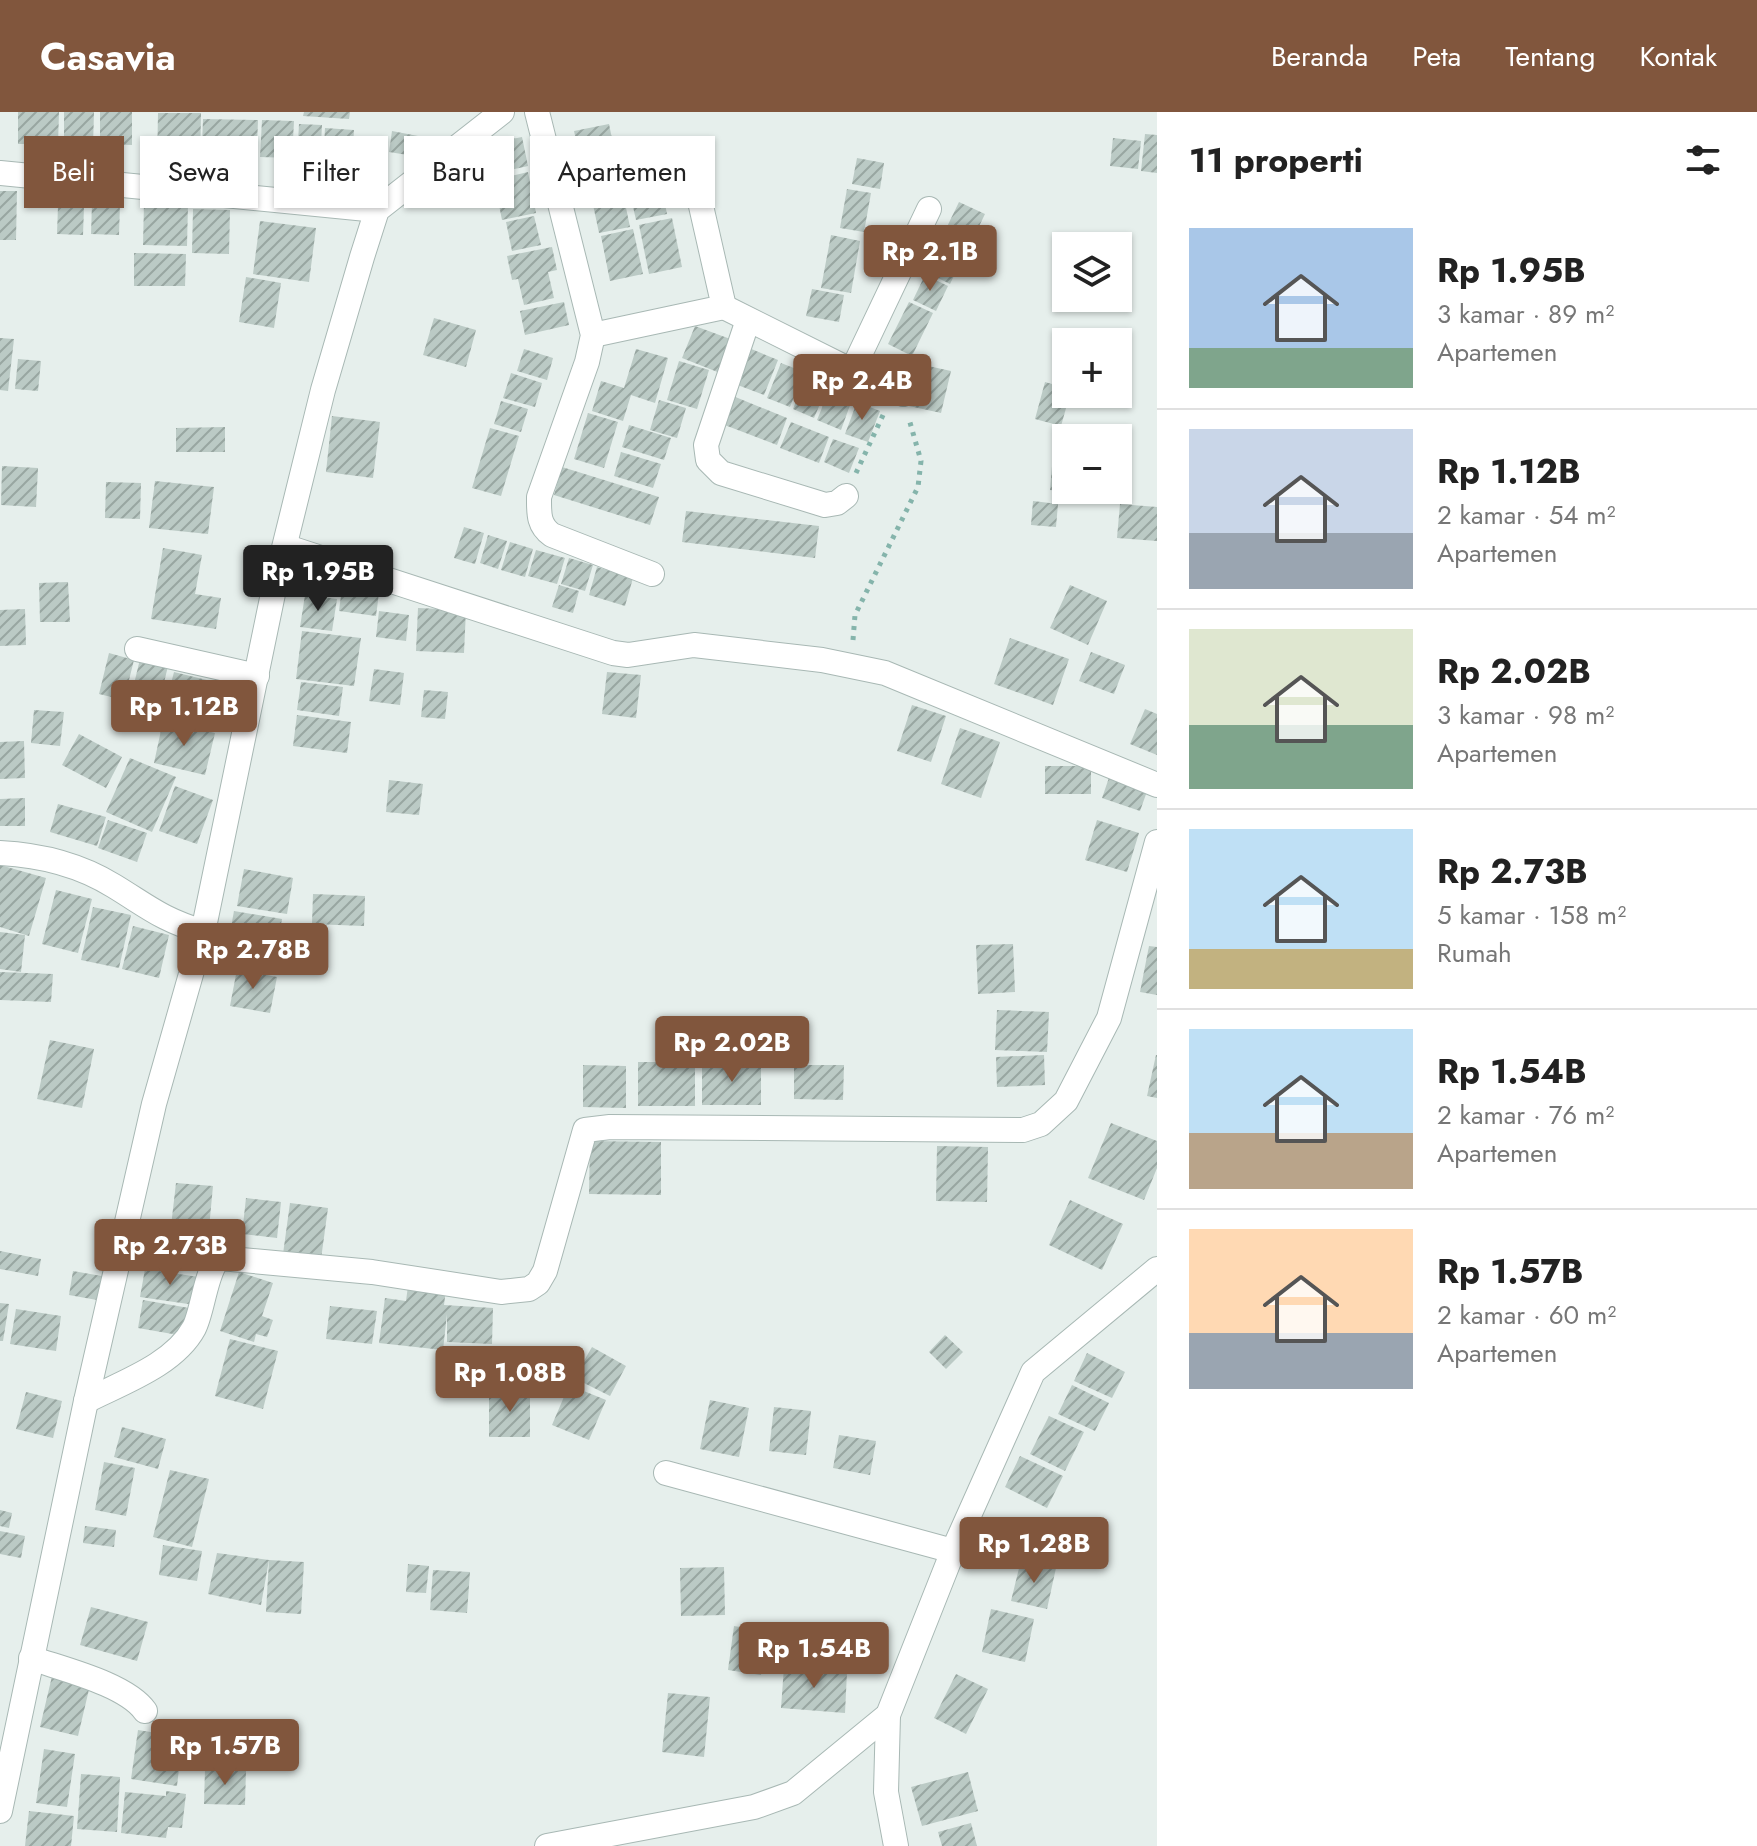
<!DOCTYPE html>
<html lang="id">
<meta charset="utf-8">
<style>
:root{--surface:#fff;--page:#f6f6f6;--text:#222;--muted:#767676;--line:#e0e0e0;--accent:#81563d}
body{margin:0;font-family:Jost,sans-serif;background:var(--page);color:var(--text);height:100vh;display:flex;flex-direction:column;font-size:30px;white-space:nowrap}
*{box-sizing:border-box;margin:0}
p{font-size:26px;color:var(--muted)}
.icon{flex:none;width:44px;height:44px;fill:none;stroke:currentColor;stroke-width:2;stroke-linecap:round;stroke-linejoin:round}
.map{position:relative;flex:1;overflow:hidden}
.panel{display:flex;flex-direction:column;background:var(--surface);width:600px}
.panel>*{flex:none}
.hud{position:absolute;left:24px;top:24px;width:760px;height:72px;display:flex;gap:16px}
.fabs{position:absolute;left:1052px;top:120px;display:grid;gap:16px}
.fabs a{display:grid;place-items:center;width:80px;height:80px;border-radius:0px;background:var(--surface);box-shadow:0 2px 6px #0004;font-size:40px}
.price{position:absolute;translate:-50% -68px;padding:0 18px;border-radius:8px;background:var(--accent);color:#fff;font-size:26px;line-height:52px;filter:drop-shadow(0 2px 4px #0008)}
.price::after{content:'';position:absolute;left:50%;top:48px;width:24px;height:18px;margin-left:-12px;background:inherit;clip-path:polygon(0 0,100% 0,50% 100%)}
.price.active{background:#222;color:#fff}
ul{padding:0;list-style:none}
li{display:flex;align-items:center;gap:24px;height:200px;padding:0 32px}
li+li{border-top:2px solid var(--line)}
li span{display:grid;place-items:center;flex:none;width:224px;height:160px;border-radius:0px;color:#555}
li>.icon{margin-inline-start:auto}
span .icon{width:96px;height:96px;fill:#fffc;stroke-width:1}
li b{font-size:34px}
h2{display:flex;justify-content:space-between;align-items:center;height:96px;padding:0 32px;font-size:34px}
.tag{padding:0 28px;border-radius:0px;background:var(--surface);box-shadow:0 2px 6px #0004;font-size:28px;line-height:72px}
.tag.active{background:var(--accent);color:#fff}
header{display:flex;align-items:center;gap:48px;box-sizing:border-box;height:112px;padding:0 40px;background:var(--accent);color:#fff}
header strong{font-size:38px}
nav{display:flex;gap:44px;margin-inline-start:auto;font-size:28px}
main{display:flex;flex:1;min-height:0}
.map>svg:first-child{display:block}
</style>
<header>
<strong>Casavia</strong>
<nav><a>Beranda</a><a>Peta</a><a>Tentang</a><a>Kontak</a></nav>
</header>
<main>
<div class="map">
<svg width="1157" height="1734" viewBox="0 0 1157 1734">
<defs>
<pattern id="building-hatch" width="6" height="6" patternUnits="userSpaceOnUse" patternTransform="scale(2)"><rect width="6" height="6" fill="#bbcac5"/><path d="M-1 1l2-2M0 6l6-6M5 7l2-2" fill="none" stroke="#98a6a1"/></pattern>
</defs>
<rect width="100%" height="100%" fill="#e6efec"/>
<!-- building -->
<g fill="url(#building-hatch)">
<polygon points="18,0 59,0 58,32 18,32"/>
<polygon points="64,0 94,0 93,35 64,35"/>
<polygon points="100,0 132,0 132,33 100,32"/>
<polygon points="304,0 350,0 349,7 303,4"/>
<polygon points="158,1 201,1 200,54 157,53"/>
<polygon points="203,7 258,8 257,34 202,33"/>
<polygon points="262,8 294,9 292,46 260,45"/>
<polygon points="299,12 322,13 320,51 297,49"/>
<polygon points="609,12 619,61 585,68 574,19"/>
<polygon points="325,16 354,18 352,53 323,52"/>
<polygon points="392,19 418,24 414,44 389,40"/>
<polygon points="1145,22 1157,23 1157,61 1141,59"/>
<polygon points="522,25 528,54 487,63 481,33"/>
<polygon points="1113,26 1141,29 1138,57 1110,54"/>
<polygon points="857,46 884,51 880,77 852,72"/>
<polygon points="657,52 667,102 636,108 625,59"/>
<polygon points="528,60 536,101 502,108 494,68"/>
<polygon points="620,67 630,115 599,121 589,74"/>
<polygon points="847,77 871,81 864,120 840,116"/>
<polygon points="0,79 17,79 16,128 0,128"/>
<polygon points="959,90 985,102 968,137 942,125"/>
<polygon points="92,91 120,92 119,123 91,122"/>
<polygon points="144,91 188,92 187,134 143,133"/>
<polygon points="58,94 84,95 83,123 57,122"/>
<polygon points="193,97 230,98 229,142 192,141"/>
<polygon points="534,104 541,133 512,139 506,110"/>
<polygon points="672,106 682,155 649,162 639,113"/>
<polygon points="260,109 316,116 309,170 253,162"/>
<polygon points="633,117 643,162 610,169 601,124"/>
<polygon points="831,123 860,129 851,181 821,176"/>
<polygon points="940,130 965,141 950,172 926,160"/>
<polygon points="552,135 557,158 548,160 554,186 524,193 518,167 512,168 507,144"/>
<polygon points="134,141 186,142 185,174 134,174"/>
<polygon points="925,163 948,174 936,199 913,188"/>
<polygon points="246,165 281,171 274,216 239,210"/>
<polygon points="812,177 844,183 839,210 806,204"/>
<polygon points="564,190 569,213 525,223 520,199"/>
<polygon points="909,190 933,201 912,244 888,232"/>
<polygon points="434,206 476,218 466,255 423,243"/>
<polygon points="695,214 733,228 720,261 682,246"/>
<polygon points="0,226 14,227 8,279 0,278"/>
<polygon points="749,236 778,248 764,283 735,272"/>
<polygon points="524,237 553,246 547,268 517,259"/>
<polygon points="636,237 668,246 655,291 631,283 623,309 592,299 601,269 624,276"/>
<polygon points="18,247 41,249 38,279 15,277"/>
<polygon points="679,249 709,258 697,297 667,288"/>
<polygon points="781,251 804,260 790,295 767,286"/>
<polygon points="919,252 951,259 941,301 909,294"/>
<polygon points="511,261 542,271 535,295 503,286"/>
<polygon points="806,264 828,273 814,306 793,297"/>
<polygon points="1045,270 1066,276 1066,282 1070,282 1061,314 1035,307"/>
<polygon points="830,276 853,285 841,318 817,308"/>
<polygon points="733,284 787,306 777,333 722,312"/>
<polygon points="659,288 686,296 677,326 650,318"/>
<polygon points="501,289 528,297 521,320 494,312"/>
<polygon points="857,290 880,299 868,330 845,322"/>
<polygon points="588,301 618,310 604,356 574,347"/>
<polygon points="332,304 380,310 373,366 326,360"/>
<polygon points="791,310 829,325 819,351 780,336"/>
<polygon points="629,313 671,326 664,348 622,335"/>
<polygon points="225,315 225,340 176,340 176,316"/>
<polygon points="490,316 519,324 501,384 472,376"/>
<polygon points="833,327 859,336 849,361 824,350"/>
<polygon points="621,340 661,352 653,376 614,364"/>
<polygon points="1053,342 1066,343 1066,380 1050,378"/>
<polygon points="1118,345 1131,346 1127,384 1090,381 1091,378 1118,378"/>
<polygon points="2,354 38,356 36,395 1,393"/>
<polygon points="562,355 659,385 650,413 554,383"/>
<polygon points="155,369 214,375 208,422 149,416"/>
<polygon points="106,370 141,371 140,407 105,406"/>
<polygon points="1033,389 1058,392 1056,415 1031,413"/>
<polygon points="1120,392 1157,395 1157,429 1117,426"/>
<polygon points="686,399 819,414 815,446 682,430"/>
<polygon points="464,415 484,421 475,452 454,446"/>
<polygon points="488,423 507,429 498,457 480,451"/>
<polygon points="510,430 533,437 525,465 501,458"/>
<polygon points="163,436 202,443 195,482 221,486 216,517 151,507"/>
<polygon points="536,438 565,446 557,472 528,464"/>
<polygon points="569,446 593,453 585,479 561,472"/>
<polygon points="300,447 340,452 336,480 297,475"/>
<polygon points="597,455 633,466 625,494 589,483"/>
<polygon points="343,468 380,473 376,504 339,499"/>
<polygon points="68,470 70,510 40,510 39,471"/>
<polygon points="559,473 579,479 573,501 552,495"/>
<polygon points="1070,473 1107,489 1088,533 1050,516"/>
<polygon points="305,483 337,487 332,519 300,515"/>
<polygon points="418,496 466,498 464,541 416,539"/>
<polygon points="25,497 26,533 0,534 0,498"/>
<polygon points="379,499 409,503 406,529 376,525"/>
<polygon points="302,519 361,526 354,574 296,567"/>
<polygon points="1010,526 1069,547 1053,593 994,572"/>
<polygon points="1091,540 1125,553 1114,582 1079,569"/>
<polygon points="109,541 134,548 124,588 99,582"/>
<polygon points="140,547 168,554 157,600 129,593"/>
<polygon points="374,557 404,561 400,593 369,589"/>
<polygon points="174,560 215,570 206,609 164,599"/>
<polygon points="607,560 641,563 636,606 602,602"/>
<polygon points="301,570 343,575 339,604 297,598"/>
<polygon points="424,578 448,580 445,607 421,605"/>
<polygon points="912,593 946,604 931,650 897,639"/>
<polygon points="1145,597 1157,602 1157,643 1130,632"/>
<polygon points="34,598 64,600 60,634 31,631"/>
<polygon points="297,603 351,610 347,641 293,634"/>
<polygon points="163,609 215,621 205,663 154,651"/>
<polygon points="960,616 1000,630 981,686 941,672"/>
<polygon points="79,622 122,645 106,676 62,653"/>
<polygon points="24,629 25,666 0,667 0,630"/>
<polygon points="130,646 176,665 152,720 106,700"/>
<rect x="1045" y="654" width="46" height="28"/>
<polygon points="1112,657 1150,671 1140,699 1102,686"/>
<polygon points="389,668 423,672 419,703 386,700"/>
<polygon points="175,674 213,688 197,732 159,719"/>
<polygon points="25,686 25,714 0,714 0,687"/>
<polygon points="58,692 106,705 97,734 50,720"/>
<polygon points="108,708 147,721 137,750 98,736"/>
<polygon points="1097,708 1139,721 1127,760 1085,748"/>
<polygon points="0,753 46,766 29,824 0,815"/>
<polygon points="244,757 293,766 287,802 237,794"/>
<polygon points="56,778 92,787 78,841 42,832"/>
<polygon points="313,782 365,784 364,814 312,812"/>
<polygon points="93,795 131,803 119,856 81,848"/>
<polygon points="234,799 282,807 273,857 225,848"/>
<polygon points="133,814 169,823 159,866 122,857"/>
<polygon points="0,820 25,823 21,860 0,857"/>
<polygon points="1013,832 1015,880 978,882 976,833"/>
<polygon points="1149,834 1157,835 1157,883 1140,880"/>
<polygon points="237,857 277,865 270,901 230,894"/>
<polygon points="0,860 53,862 51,890 0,888"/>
<polygon points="997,898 1049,900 1047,940 995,938"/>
<polygon points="50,928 94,937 82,996 37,987"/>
<polygon points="1044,943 1045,973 997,975 996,945"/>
<polygon points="1156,943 1157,943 1157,986 1147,984"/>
<rect x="638" y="950" width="57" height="44"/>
<rect x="702" y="950" width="59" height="43"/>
<polygon points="583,953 626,954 626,996 583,995"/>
<polygon points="794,953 844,953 843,988 794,987"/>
<polygon points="1111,1011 1157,1029 1157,1056 1144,1088 1088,1066"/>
<polygon points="590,1029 661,1030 661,1083 589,1082"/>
<polygon points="937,1034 988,1035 987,1090 936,1089"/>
<polygon points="176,1071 213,1074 208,1127 170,1123"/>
<polygon points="246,1086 281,1090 277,1126 242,1122"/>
<polygon points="1070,1088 1123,1112 1102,1158 1049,1133"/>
<polygon points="290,1091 328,1096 321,1147 283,1142"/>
<polygon points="0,1139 41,1147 38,1164 0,1157"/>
<polygon points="145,1157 199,1165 195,1193 140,1185"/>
<polygon points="73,1159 113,1166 108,1190 69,1183"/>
<polygon points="239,1160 273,1171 262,1204 273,1208 267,1225 256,1222 254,1230 220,1219"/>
<polygon points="408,1174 446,1177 444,1193 493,1196 492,1232 447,1230 447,1202 443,1238 379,1231 385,1186 406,1189"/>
<polygon points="143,1188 189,1196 184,1224 138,1216"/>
<polygon points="0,1191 9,1192 3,1229 0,1229"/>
<polygon points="330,1194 377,1199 372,1232 326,1227"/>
<polygon points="16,1197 61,1204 56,1239 10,1232"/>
<polygon points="945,1223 963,1240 946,1257 929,1240"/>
<polygon points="230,1227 278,1239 263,1297 215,1284"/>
<polygon points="592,1235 626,1254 610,1284 574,1266"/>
<polygon points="1087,1241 1125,1260 1112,1286 1074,1269"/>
<polygon points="569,1273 606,1288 589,1328 552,1313"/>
<polygon points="1072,1273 1109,1291 1095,1319 1058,1302"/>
<rect x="489" y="1278" width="41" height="47"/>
<polygon points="26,1280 62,1289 53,1326 16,1317"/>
<polygon points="710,1288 749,1296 739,1345 700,1337"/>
<polygon points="774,1295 811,1299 806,1343 769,1339"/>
<polygon points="1049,1304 1084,1320 1065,1359 1030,1342"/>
<polygon points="122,1315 166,1327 158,1357 114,1345"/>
<polygon points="839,1323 876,1329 870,1363 833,1356"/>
<polygon points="1020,1344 1063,1364 1047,1396 1005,1375"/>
<polygon points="104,1350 135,1356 126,1404 95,1398"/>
<polygon points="170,1358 209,1367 192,1435 153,1425"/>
<polygon points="0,1398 12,1401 9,1416 0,1414"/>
<polygon points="85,1414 116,1418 114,1435 83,1431"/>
<polygon points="0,1419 25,1424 21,1446 0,1442"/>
<polygon points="163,1433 202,1439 197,1469 159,1463"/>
<polygon points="217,1441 269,1448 261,1493 208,1482"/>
<polygon points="269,1448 304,1450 301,1502 266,1500"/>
<polygon points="1021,1448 1056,1456 1047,1497 1011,1489"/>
<polygon points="408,1452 429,1454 426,1481 406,1480"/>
<polygon points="724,1455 725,1503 681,1504 680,1456"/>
<polygon points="433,1458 470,1460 467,1501 430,1498"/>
<polygon points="91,1495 148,1510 137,1549 80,1533"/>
<polygon points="991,1497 1034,1507 1025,1550 982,1540"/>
<polygon points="734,1514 768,1520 761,1563 728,1558"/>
<polygon points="784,1555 847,1560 845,1601 781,1596"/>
<polygon points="53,1560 91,1569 78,1624 40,1615"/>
<polygon points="956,1562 988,1577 966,1622 934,1606"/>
<polygon points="668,1581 710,1585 704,1645 662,1640"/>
<polygon points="159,1609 184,1613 177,1674 131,1667 138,1618 157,1621"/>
<polygon points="44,1637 75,1642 67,1695 36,1691"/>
<polygon points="205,1657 246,1658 245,1693 204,1692"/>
<polygon points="968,1660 978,1699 922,1714 911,1675"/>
<polygon points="81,1662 120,1665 117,1720 77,1717"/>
<polygon points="166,1679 186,1682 182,1716 168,1715 166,1726 121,1721 125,1680 166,1684"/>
<polygon points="29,1699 74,1704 71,1734 25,1734"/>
<polygon points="971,1711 977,1734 942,1734 938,1720"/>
</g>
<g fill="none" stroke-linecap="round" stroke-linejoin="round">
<!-- street casing -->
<g stroke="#a8b8b4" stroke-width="26">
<g id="street">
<path d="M537 0 593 223 587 250 539 385C539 401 538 413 552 423L652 462"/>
<polyline points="0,61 377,98"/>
<polyline points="724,195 852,259 929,97"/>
<polyline points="748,208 706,333 708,348 721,361 825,393 837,391 846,384"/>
<polyline points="593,223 724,195 691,50"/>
<polyline points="852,259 903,282"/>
<polyline points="287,435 613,541 628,543 694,533 822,548 885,561 1157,673"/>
<polyline points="137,537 257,564"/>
<path d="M0 741C40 743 80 753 114 774 150 796 161 807 203 820"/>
<path d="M86 1289C121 1271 174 1253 194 1216 203 1199 206 1156 220 1146L372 1160 501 1180 529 1177 538 1171 545 1159 585 1018 610 1015 1023 1018 1041 1012 1066 989 1109 906 1157 730"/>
<polyline points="666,1361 953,1439"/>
<path d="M31 1546C62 1557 126 1572 145 1599"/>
<polyline points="888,1603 886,1680 896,1734"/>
<polyline points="0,1699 86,1289 154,992 203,820 275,472 323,278 362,145 377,98 502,0"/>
<polyline points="547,1734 754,1695 793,1681 888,1603 953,1439 1033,1260 1157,1157"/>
</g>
</g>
<!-- path -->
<g stroke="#85b4ab" stroke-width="5" stroke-dasharray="4 6" stroke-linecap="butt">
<polyline points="856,361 884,301"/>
<polyline points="853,528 855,503 918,375 921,349 909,307"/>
</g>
<!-- street -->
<use href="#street" stroke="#fff" stroke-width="24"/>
</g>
</svg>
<div class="fabs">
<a><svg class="icon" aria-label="layers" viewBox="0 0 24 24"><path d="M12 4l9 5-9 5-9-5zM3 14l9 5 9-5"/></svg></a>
<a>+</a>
<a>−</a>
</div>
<b class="price" style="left:930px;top:181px">Rp 2.1B</b>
<b class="price" style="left:862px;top:310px">Rp 2.4B</b>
<b class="price active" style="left:318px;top:501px">Rp 1.95B</b>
<b class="price" style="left:184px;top:636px">Rp 1.12B</b>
<b class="price" style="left:253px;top:879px">Rp 2.78B</b>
<b class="price" style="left:732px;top:972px">Rp 2.02B</b>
<b class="price" style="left:170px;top:1175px">Rp 2.73B</b>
<b class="price" style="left:510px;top:1302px">Rp 1.08B</b>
<b class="price" style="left:1034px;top:1473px">Rp 1.28B</b>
<b class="price" style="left:814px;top:1578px">Rp 1.54B</b>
<b class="price" style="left:225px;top:1675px">Rp 1.57B</b>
<div class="hud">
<a class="tag active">Beli</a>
<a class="tag">Sewa</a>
<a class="tag">Filter</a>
<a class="tag">Baru</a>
<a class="tag">Apartemen</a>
</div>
</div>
<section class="panel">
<h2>11 properti<svg class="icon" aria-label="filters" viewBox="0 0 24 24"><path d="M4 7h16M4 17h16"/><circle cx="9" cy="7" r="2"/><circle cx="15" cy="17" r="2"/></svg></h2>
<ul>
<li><span style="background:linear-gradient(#a9c7e8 75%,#7fa58c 0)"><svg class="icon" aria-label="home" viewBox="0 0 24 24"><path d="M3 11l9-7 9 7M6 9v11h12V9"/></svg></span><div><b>Rp 1.95B</b><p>3 kamar · 89 m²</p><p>Apartemen</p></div></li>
<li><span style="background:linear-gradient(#c9d6e8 65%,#9aa5b1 0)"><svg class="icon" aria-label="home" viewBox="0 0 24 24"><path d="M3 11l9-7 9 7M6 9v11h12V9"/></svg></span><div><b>Rp 1.12B</b><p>2 kamar · 54 m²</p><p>Apartemen</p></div></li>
<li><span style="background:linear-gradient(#dfe7d0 60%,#7fa58c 0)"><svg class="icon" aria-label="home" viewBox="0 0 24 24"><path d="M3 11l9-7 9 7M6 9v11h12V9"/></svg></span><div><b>Rp 2.02B</b><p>3 kamar · 98 m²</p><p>Apartemen</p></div></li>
<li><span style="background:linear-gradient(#bfe0f5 75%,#c2b280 0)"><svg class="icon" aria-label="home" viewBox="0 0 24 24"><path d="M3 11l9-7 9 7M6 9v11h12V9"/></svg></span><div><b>Rp 2.73B</b><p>5 kamar · 158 m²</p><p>Rumah</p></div></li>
<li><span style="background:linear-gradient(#bfe0f5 65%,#b9a48a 0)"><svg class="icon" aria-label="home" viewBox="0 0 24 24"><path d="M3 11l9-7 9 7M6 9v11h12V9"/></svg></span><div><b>Rp 1.54B</b><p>2 kamar · 76 m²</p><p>Apartemen</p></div></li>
<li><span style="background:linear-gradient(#ffd9b3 65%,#9aa5b1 0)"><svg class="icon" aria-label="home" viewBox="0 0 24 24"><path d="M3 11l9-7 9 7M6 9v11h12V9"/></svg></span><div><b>Rp 1.57B</b><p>2 kamar · 60 m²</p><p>Apartemen</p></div></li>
</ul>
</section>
</main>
